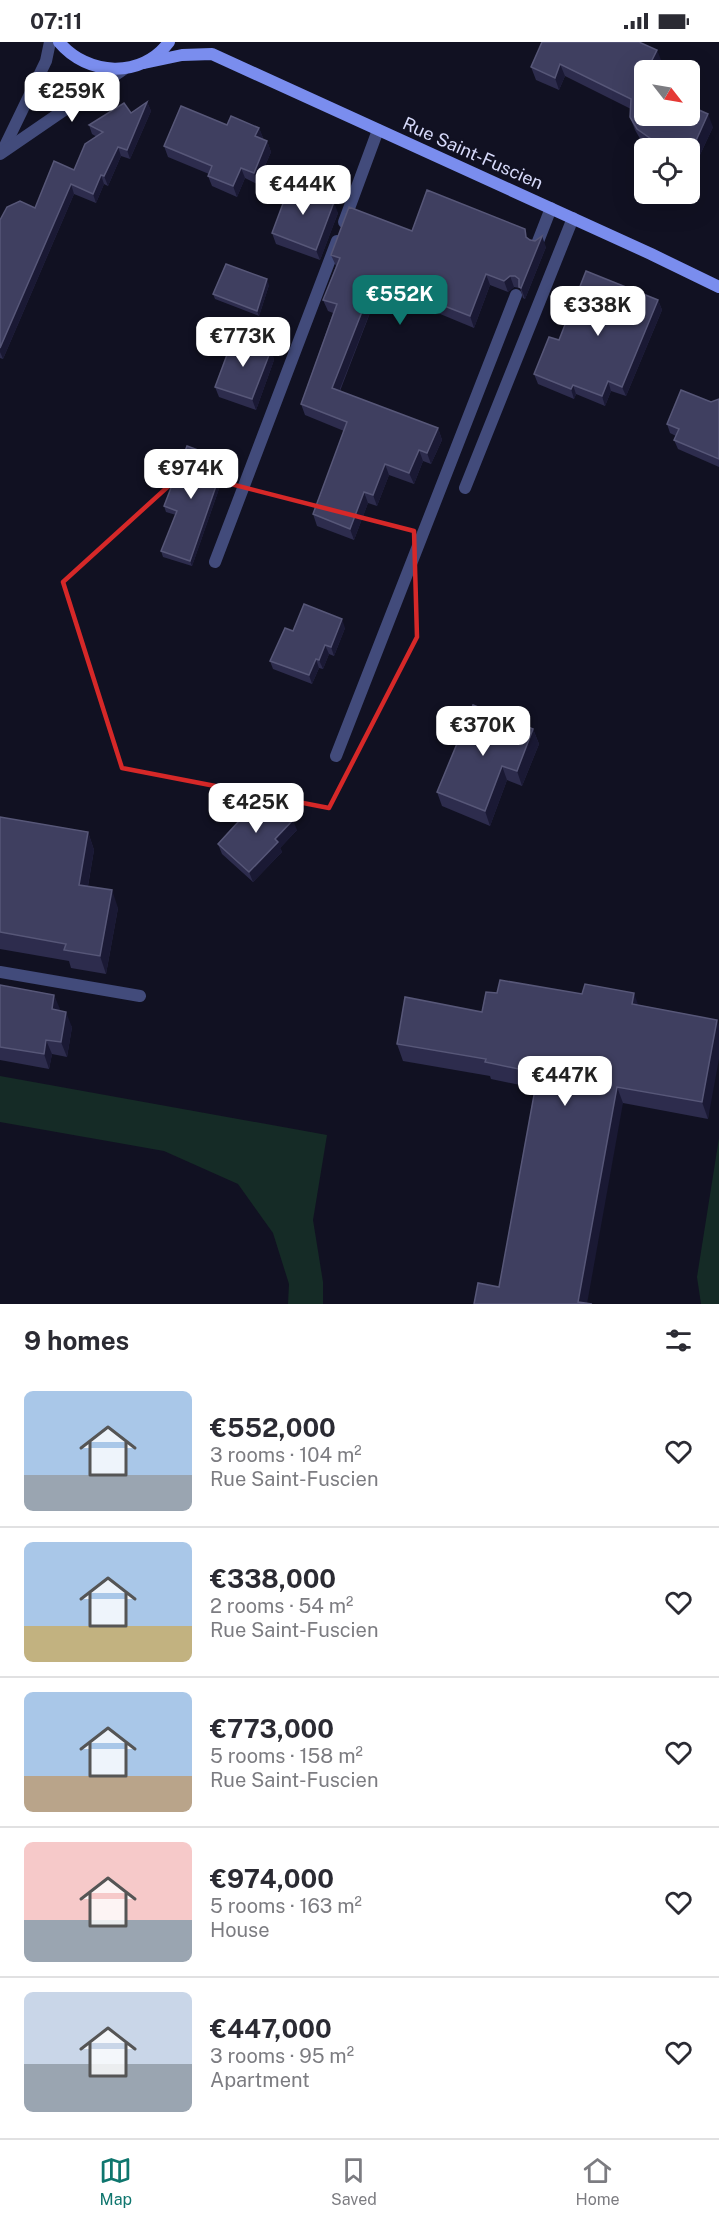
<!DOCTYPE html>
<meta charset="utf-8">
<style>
:root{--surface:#fff;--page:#f2f2f3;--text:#2b2b33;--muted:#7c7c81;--line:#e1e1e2;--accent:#0f766e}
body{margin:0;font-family:"Public Sans",sans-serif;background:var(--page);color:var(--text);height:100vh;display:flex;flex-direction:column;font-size:22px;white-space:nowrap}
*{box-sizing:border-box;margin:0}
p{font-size:20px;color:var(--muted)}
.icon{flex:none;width:33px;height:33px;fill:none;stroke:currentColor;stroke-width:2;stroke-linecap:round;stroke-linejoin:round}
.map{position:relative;height:1262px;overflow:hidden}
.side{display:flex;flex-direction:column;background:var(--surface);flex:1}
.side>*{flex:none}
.needle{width:39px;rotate:121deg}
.buttons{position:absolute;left:634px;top:18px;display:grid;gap:12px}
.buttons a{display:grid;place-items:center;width:66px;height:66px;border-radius:9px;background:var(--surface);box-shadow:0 6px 24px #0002;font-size:30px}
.price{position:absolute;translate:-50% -51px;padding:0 14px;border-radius:12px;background:#fff;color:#222;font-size:20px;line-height:39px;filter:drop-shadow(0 2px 3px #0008)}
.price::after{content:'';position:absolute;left:50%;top:36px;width:18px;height:14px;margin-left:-9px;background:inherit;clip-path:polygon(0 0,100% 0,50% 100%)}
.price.selected{background:var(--accent);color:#fff}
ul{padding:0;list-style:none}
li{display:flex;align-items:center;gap:18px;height:150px;padding:0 24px}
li+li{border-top:2px solid var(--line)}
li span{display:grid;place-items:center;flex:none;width:168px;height:120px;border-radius:9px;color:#555}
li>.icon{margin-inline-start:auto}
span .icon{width:72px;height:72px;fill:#fffc;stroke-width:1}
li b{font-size:26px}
h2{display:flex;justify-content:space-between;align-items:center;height:72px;padding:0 24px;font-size:26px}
.status{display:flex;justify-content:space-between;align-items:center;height:42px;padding:0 30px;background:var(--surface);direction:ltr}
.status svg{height:16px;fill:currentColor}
.menu{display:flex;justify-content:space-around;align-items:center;height:84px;border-top:2px solid var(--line);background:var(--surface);font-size:16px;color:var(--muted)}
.menu a{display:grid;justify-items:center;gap:3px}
.menu .selected{color:var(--accent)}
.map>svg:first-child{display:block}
</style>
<div class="status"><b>07:11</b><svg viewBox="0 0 49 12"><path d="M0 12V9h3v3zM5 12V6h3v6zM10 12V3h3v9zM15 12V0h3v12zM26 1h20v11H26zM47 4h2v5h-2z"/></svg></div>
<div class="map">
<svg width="719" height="1262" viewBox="0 0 719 1262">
<rect width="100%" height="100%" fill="#112"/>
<!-- green -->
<g fill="#152b26">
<polygon points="0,1034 327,1093 313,1178 323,1240 323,1262 288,1262 289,1242 273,1191 238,1142 164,1109 0,1080"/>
<polygon points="719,1096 719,1262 701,1262 697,1235"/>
</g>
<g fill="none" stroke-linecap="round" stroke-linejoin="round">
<!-- service -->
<g stroke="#424b7b" stroke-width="12">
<polyline points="344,180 378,88"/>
<polyline points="537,202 551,166"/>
<polyline points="465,446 573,176"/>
<polyline points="215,520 337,199"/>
<polyline points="336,714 516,253"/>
<polyline points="0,930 140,954"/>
</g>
<!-- tertiary -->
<g stroke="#424b7b" stroke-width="12">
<polyline points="3,108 46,19 50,0"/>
<polyline points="0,112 124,27"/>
</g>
<!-- secondary -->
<g stroke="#7a8dee" stroke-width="12">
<path d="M59 0C87 34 142 37 169 0"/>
<polyline points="144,21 182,13 212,12 651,212 719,245"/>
</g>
</g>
<!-- wall -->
<g fill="#2d2c4d">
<polygon points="542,0 662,20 658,28 645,28 645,74 713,85 691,132 690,131 690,106 651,106 642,100 635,88 630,75 631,67 565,34 559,48 536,38 531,25"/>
<polygon points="147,60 151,69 130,117 121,114 108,144 104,142 96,161 74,152 3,317 0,316 0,178 35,166 74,128 97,95 92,92 89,83 131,71"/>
<polygon points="259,86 263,96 262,97 267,99 271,110 257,142 245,136 237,155 212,144 208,134 209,132 168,115 164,104"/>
<polygon points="326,153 328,158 338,171 320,218 276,202 272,191"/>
<polygon points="412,189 529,197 546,205 525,257 523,256 520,246 514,245 508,250 490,243 474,286 433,269 432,266 380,245 340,349 438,386 442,398 431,422 423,419 414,442 389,433 377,464 368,461 354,498 317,484 313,472 344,389 305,373 301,362 333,271 328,269 323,258 336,224 331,213"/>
<polygon points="269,243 259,274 215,257 213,252"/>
<polygon points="658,258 662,268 626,354 611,349 605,364 576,352 574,357 538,342 534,332 559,298"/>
<polygon points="271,308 274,318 256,368 219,355 215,345"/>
<polygon points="719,357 719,425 678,407 674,398 676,394 670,391 667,382"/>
<polygon points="225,418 227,424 192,524 163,515 161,509 176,473 166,470 164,464"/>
<polygon points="345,586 334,614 329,612 323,627 319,626 312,642 273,627 270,619 293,589"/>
<polygon points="533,687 539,702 522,744 507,738 490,784 442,764 437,750"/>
<polygon points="253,769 297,788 280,806 282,810 253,840 222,812 218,802"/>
<polygon points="0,775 88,790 94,808 88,844 118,866 106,932 71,926 69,919 0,907"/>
<polygon points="0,943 54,953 59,968 72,985 67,1015 52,1012 49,1027 0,1018"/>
<polygon points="497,951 639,963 717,978 708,1077 623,1061 499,1245 535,1046 491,1037 490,1034 403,1019 397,1002 482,970"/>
</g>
<!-- shaded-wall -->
<g fill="#1a1934">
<polygon points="657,8 662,20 658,28 647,28"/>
<polygon points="560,22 565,34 559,48 555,36"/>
<polygon points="147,60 151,69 130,117 127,108"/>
<polygon points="708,72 713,85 691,132 690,129 690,112"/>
<polygon points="259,86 263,96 259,104 255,94"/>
<polygon points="267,99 271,110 257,142 254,131"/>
<polygon points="118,105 121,114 108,144 104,134"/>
<polygon points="241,126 245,136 237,155 233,144"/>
<polygon points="101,133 104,142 96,161 93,152"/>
<polygon points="71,142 74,152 3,317 0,310 0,306"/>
<polygon points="334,160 338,171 320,218 316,208"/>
<polygon points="542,194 546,205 525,257 521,246"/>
<polygon points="486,232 490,243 474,286 470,274"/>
<polygon points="376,234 380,245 336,357 332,346"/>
<polygon points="510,234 514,245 508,250 504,239"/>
<polygon points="267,237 269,243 259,274 257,269"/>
<polygon points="658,258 662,268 626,354 622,345"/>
<polygon points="271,308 274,318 256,368 252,357"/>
<polygon points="608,339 611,349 605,364 602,354"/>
<polygon points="573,343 576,352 574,357 571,347"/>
<polygon points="438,386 442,398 431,422 427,411"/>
<polygon points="419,408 423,419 414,442 409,431"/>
<polygon points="225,418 227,424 192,524 190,519"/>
<polygon points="385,422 389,433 377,464 373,453"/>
<polygon points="364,450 368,461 354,498 350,487"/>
<polygon points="342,577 345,586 334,614 331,605"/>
<polygon points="325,603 329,612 323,627 319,618"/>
<polygon points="316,617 319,626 312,642 309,633"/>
<polygon points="533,687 539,702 522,744 517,729"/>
<polygon points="502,724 507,738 490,784 485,769"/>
<polygon points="293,778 297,788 280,806 282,810 253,840 249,830 275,797"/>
<polygon points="88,790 94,808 85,861 79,843"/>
<polygon points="112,848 118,866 106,932 100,914"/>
<polygon points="634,951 640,968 632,962"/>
<polygon points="54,953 60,967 57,981 52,967"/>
<polygon points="66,970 72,985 67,1015 61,1000"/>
<polygon points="717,978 719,983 719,1017 708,1077 702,1060"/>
<polygon points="46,998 52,1012 49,1027 44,1012"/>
<polygon points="617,1045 623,1061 587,1262 578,1260"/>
</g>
<!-- building -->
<g fill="#3f3f60" stroke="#575778" stroke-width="1.5">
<polygon points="542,0 639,0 657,8 647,28 645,28 644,34 645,35 645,74 690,74 690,64 708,72 690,112 690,106 663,106 664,106 637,87 630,75 631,57 560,22 555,36 531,25"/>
<polygon points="147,60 127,108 118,105 104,134 101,133 93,152 71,142 0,306 0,178 7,165 20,159 35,166 54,119 74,128 85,102 103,90 89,83 124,61 131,71"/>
<polygon points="181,64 227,83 231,74 259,86 255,94 267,99 254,131 241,126 233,144 208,134 212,124 164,104"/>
<polygon points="291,140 326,153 325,157 334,160 316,208 272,191"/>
<polygon points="427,148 525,187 526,195 530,198 535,199 542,194 521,246 519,245 519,237 515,234 510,234 504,239 486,232 470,274 429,258 430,255 376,234 332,346 438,386 427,411 419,408 409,431 385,422 373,453 364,450 350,487 313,472 347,380 301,362 337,262 323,258 340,216 331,213 349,165 412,189"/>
<polygon points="226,222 267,237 257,269 213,252"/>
<polygon points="586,229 658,258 622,345 608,339 602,354 573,343 571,347 534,332 549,295 559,298"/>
<polygon points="234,294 271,308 252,357 215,345"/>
<polygon points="681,348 711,360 719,357 719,417 674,398 679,387 667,382"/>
<polygon points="187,404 225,418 190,519 161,509 177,469 164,464"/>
<polygon points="304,562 342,577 331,605 325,603 319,618 316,617 309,633 270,619 285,586 293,589"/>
<polygon points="473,663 533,687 517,729 502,724 485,769 437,750"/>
<polygon points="267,754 293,778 275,797 278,800 249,830 218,802 250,767 253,769"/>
<polygon points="0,775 88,790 79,843 112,848 100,914 64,908 66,902 0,890"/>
<polygon points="500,938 582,952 585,942 634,951 632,962 717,978 702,1060 617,1045 578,1260 592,1262 474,1262 478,1241 499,1245 538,1031 485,1020 486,1017 397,1002 405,955 482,970 486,950 497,951"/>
<polygon points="0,943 54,953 52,967 66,970 61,1000 46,998 44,1012 0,1005"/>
</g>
<!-- marked area -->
<path fill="none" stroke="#d62828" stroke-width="4.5" stroke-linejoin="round" d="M184 430 414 489 417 595 329 766 122 726 63 540Z"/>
<g text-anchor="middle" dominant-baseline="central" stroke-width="4.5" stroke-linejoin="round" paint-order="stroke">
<!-- street labels -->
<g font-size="18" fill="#d7dafa" stroke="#112">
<text transform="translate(473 111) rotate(24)">Rue Saint-Fuscien</text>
</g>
</g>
</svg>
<div class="buttons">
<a><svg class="needle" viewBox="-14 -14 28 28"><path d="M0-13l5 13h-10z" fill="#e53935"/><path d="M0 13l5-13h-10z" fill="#7c7c81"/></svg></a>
<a><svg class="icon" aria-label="locate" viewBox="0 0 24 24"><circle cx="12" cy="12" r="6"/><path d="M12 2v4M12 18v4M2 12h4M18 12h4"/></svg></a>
</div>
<b class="price" style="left:72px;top:81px">€259K</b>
<b class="price" style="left:303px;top:174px">€444K</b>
<b class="price selected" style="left:400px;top:284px">€552K</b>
<b class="price" style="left:598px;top:295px">€338K</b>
<b class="price" style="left:243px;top:326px">€773K</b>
<b class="price" style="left:191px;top:458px">€974K</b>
<b class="price" style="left:483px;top:715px">€370K</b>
<b class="price" style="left:256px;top:792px">€425K</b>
<b class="price" style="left:565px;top:1065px">€447K</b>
</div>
<section class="side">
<h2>9 homes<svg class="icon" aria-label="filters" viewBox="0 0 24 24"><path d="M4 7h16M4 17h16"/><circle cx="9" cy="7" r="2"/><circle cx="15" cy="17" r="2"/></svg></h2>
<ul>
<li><span style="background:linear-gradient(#a9c7e8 70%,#9aa5b1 0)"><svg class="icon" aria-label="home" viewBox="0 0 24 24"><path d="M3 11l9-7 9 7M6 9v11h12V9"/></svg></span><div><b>€552,000</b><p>3 rooms · 104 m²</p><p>Rue Saint-Fuscien</p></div><svg class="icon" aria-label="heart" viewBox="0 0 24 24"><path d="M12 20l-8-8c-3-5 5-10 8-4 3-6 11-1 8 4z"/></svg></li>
<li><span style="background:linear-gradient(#a9c7e8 70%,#c2b280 0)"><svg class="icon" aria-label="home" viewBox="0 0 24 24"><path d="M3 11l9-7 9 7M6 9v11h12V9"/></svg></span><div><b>€338,000</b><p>2 rooms · 54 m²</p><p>Rue Saint-Fuscien</p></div><svg class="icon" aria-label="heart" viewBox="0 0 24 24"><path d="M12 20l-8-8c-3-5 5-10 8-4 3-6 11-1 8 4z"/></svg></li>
<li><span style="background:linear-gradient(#a9c7e8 70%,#b9a48a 0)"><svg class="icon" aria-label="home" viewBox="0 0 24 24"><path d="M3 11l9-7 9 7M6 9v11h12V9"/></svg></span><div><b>€773,000</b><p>5 rooms · 158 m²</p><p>Rue Saint-Fuscien</p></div><svg class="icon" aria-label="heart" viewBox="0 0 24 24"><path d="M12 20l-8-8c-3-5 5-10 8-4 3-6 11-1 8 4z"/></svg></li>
<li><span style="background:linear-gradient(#f6c9c9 65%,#9aa5b1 0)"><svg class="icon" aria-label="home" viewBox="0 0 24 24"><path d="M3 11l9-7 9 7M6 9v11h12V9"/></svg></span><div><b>€974,000</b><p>5 rooms · 163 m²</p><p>House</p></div><svg class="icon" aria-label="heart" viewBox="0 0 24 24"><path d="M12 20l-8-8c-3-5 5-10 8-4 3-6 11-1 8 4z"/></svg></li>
<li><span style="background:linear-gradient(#c9d6e8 60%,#9aa5b1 0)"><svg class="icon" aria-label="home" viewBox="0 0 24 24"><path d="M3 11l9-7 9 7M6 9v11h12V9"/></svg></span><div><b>€447,000</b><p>3 rooms · 95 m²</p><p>Apartment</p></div><svg class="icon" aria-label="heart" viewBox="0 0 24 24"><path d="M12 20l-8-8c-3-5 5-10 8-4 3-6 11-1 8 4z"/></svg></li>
</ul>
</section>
<nav class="menu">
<a class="selected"><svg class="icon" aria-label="map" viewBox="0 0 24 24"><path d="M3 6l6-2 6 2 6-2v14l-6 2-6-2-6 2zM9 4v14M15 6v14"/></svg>Map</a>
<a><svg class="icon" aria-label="saved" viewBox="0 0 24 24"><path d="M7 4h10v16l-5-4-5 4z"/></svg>Saved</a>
<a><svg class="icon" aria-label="home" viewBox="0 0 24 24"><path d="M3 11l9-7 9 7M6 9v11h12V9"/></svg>Home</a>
</nav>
